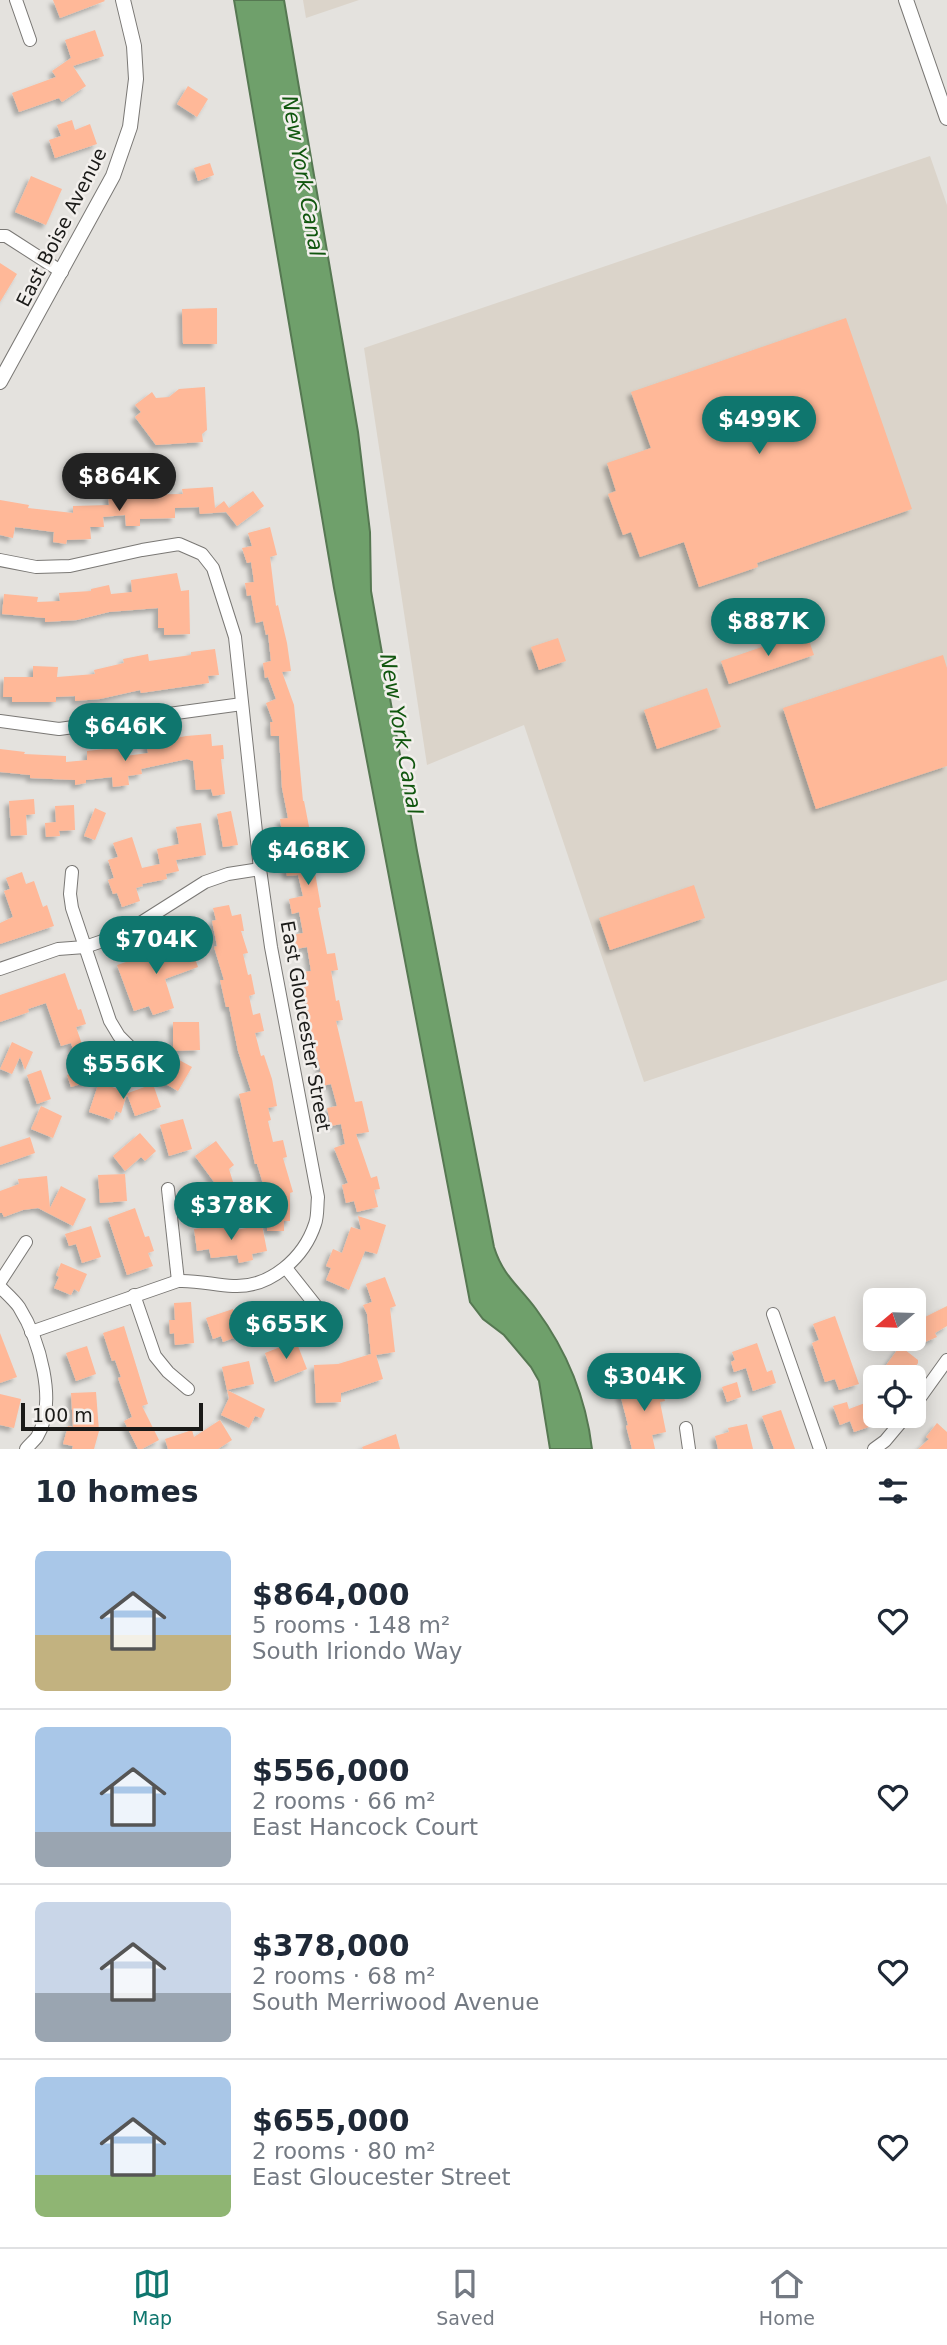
<!DOCTYPE html>
<meta charset="utf-8">
<style>
:root{--surface:#fff;--page:#f6f6f7;--text:#1f2937;--muted:#747a83;--line:#e0e1e3;--accent:#0f766e}
body{margin:0;font-family:"DejaVu Sans",sans-serif;background:var(--page);color:var(--text);height:100vh;display:flex;flex-direction:column;font-size:26px;white-space:nowrap}
*{box-sizing:border-box;margin:0}
p{font-size:23px;color:var(--muted)}
.icon{flex:none;width:38px;height:38px;fill:none;stroke:currentColor;stroke-width:2;stroke-linecap:round;stroke-linejoin:round}
.map{position:relative;height:1449px;overflow:hidden}
.sheet{display:flex;flex-direction:column;background:var(--surface);flex:1}
.sheet>*{flex:none}
.needle{width:46px;rotate:251deg}
.fabs{position:absolute;left:863px;top:1288px;display:grid;gap:14px}
.fabs a{display:grid;place-items:center;width:63px;height:63px;border-radius:10px;background:var(--surface);box-shadow:0 4px 18px #0003;font-size:35px}
.scale{position:absolute;left:21px;bottom:18px;width:182px;box-sizing:border-box;padding-left:7px;border:4px solid #1a1a18;border-top:0;font-size:19px;line-height:24px;white-space:nowrap;color:#1a1a18;-webkit-text-stroke:5px #f2efec;paint-order:stroke}
.price{position:absolute;translate:-50% -60px;padding:0 16px;border-radius:24px;background:var(--accent);color:#fff;font-size:23px;line-height:46px;filter:drop-shadow(0 2px 4px #0008)}
.price::after{content:'';position:absolute;left:50%;top:42px;width:21px;height:16px;margin-left:-10px;background:inherit;clip-path:polygon(0 0,100% 0,50% 100%)}
.price.selected{background:#222;color:#fff}
ul{padding:0;list-style:none}
li{display:flex;align-items:center;gap:21px;height:175px;padding:0 35px}
li+li{border-top:2px solid var(--line)}
li span{display:grid;place-items:center;flex:none;width:196px;height:140px;border-radius:10px;color:#555}
li>.icon{margin-inline-start:auto}
span .icon{width:84px;height:84px;fill:#fffc;stroke-width:1}
li b{font-size:30px}
h2{display:flex;justify-content:space-between;align-items:center;height:84px;padding:0 35px;font-size:30px}
.tab-bar{display:flex;justify-content:space-around;align-items:center;height:98px;border-top:2px solid var(--line);background:var(--surface);font-size:19px;color:var(--muted)}
.tab-bar a{display:grid;justify-items:center;gap:4px}
.tab-bar .selected{color:var(--accent)}
.map>svg:first-child{display:block}
</style>
<div class="map">
<svg width="947" height="1449" viewBox="0 0 947 1449">
<defs>
<filter id="shadow"><feDropShadow dx="-4" dy="4" stdDeviation="2" flood-color="#0004"/></filter>
</defs>
<rect width="100%" height="100%" fill="#e4e2de"/>
<!-- built -->
<g fill="#dbd4ca">
<polygon points="303,0 359,0 306,18"/>
<polygon points="930,156 947,205 947,980 644,1082 524,725 427,765 364,348"/>
</g>
<!-- water -->
<path fill="#6fa06b" stroke="#567852" stroke-width="2" d="M234 0H284L358 432 370 532 371 591 417 851 494 1247C503 1276 519 1286 536 1309 567 1351 586 1398 592 1449H550L539 1381 531 1367 504 1335 483 1319 470 1302 334 588Z"/>
<!-- building -->
<g fill="#ffb898" filter="url(#shadow)">
<polygon points="53,0 104,0 105,1 60,18"/>
<polygon points="95,30 104,56 73,66 86,86 62,102 59,98 19,112 12,93 56,77 52,71 71,58 65,40"/>
<polygon points="188,86 208,99 197,117 177,104"/>
<polygon points="72,120 75,130 90,124 97,144 55,158 49,140 61,136 57,125"/>
<polygon points="210,163 214,175 198,181 194,168"/>
<polygon points="31,176 62,189 46,225 15,212"/>
<polygon points="0,263 17,274 0,302"/>
<polygon points="217,308 217,344 183,344 182,309"/>
<polygon points="846,318 912,509 757,563 758,567 699,587 684,542 640,557 631,532 623,535 608,494 616,491 607,463 651,448 631,392"/>
<polygon points="205,387 207,430 202,434 203,442 156,445 135,417 141,412 135,405 152,392 156,398 169,397 179,389"/>
<polygon points="213,487 215,508 224,501 229,508 253,491 264,506 237,526 226,512 200,514 199,507 175,508 175,518 140,519 140,526 126,526 125,515 103,517 104,527 90,527 91,539 67,540 66,544 53,542 54,532 15,527 13,538 0,535 0,500 29,505 28,508 73,513 73,506 109,505 108,495 183,494 182,489"/>
<polygon points="270,527 277,555 270,557 276,606 278,605 287,643 291,671 282,672 294,705 303,801 304,801 311,837 314,837 316,849 311,850 321,907 318,908 327,954 335,953 338,970 331,971 336,1001 339,1000 343,1020 336,1021 355,1102 362,1101 369,1132 356,1134 371,1178 377,1176 380,1189 374,1190 378,1207 357,1212 354,1201 346,1203 342,1185 348,1183 334,1148 345,1144 341,1124 331,1126 327,1108 337,1106 331,1084 322,1086 319,1072 321,1072 311,1034 302,972 311,971 307,947 296,949 293,935 303,933 299,912 292,914 289,899 303,896 298,875 287,876 284,859 292,858 287,832 282,833 280,819 288,818 282,788 279,736 271,736 270,722 273,722 266,703 276,699 268,677 265,678 263,663 271,661 268,634 266,635 263,621 256,623 251,595 247,596 245,583 254,582 251,562 247,563 242,548 252,546 248,533"/>
<polygon points="177,573 181,591 189,590 190,634 164,635 164,628 158,628 158,608 109,612 77,620 45,622 45,618 2,614 4,594 38,597 37,602 60,601 59,593 91,591 91,589 109,585 111,594 132,592 131,580"/>
<polygon points="806,632 814,655 729,684 721,661"/>
<polygon points="558,638 566,661 539,670 531,647"/>
<polygon points="215,649 219,675 208,676 209,683 141,693 140,690 100,699 75,701 75,696 56,697 56,702 12,702 12,697 3,697 4,677 33,677 33,666 58,667 57,677 95,674 94,670 124,663 123,659 148,654 149,661 191,655 191,652"/>
<polygon points="943,655 947,668 947,766 816,809 783,708"/>
<polygon points="707,688 721,727 657,749 644,710"/>
<polygon points="211,734 212,746 223,745 224,759 221,759 225,794 213,796 211,789 196,790 193,761 187,759 141,769 142,774 128,776 129,785 113,787 112,777 86,780 86,783 75,785 75,780 30,778 30,775 0,772 0,749 25,752 24,754 66,756 66,762 87,760 87,751 123,747 125,756 148,753 146,744 186,736"/>
<polygon points="34,799 35,814 26,815 27,835 11,836 9,801"/>
<polygon points="74,805 75,830 59,831 60,836 46,837 45,823 56,822 55,806"/>
<polygon points="95,808 106,813 95,840 84,836"/>
<polygon points="231,811 238,845 223,847 217,814"/>
<polygon points="201,823 206,855 176,860 179,871 166,874 167,879 142,884 143,886 136,888 140,901 122,907 117,893 113,894 108,880 114,878 108,860 118,857 113,843 132,837 142,868 160,864 157,849 179,844 176,827"/>
<polygon points="22,872 26,884 34,881 43,907 47,905 54,926 0,944 0,923 13,917 4,891 10,889 6,878"/>
<polygon points="694,885 705,918 610,950 599,918"/>
<polygon points="229,905 232,916 241,914 244,931 241,931 248,953 243,954 248,975 251,974 255,994 249,996 253,1015 260,1013 264,1031 255,1033 261,1056 264,1055 272,1079 277,1106 268,1108 271,1120 268,1121 273,1142 283,1140 287,1157 283,1158 293,1192 290,1193 290,1221 284,1221 284,1231 267,1231 267,1207 270,1207 257,1164 255,1164 239,1094 251,1091 238,1051 229,1007 226,1007 220,980 224,980 214,947 217,946 212,921 216,920 213,908"/>
<polygon points="175,937 178,946 189,942 198,967 165,979 174,1008 153,1015 149,1006 134,1011 117,965 165,949 162,942"/>
<polygon points="65,973 78,1010 81,1009 86,1024 76,1027 83,1047 88,1046 98,1079 71,1087 67,1075 79,1071 71,1043 61,1046 46,1003 28,1009 29,1012 0,1022 0,995"/>
<polygon points="173,1022 199,1022 200,1050 173,1051"/>
<polygon points="12,1042 33,1052 25,1070 20,1057 12,1074 0,1069"/>
<polygon points="170,1055 192,1067 178,1091 157,1079"/>
<polygon points="41,1070 51,1099 37,1104 27,1075"/>
<polygon points="99,1082 128,1093 153,1084 161,1107 135,1116 127,1094 121,1113 116,1111 113,1120 89,1112"/>
<polygon points="41,1106 62,1116 53,1138 31,1129"/>
<polygon points="183,1119 192,1149 169,1156 160,1125"/>
<polygon points="140,1133 156,1151 145,1161 141,1157 125,1171 113,1156"/>
<polygon points="30,1137 35,1153 0,1165 0,1147"/>
<polygon points="216,1141 234,1165 229,1169 241,1208 219,1215 214,1199 211,1200 207,1189 217,1186 195,1156"/>
<polygon points="125,1174 127,1201 100,1203 98,1175"/>
<polygon points="47,1176 50,1208 61,1186 86,1199 73,1226 38,1208 23,1210 4,1217 2,1213 0,1213 0,1191 19,1184 18,1179"/>
<polygon points="135,1208 145,1237 149,1236 154,1251 148,1253 153,1266 127,1275 108,1218"/>
<polygon points="358,1216 386,1225 377,1254 365,1251 349,1290 326,1280 331,1268 326,1266 333,1249 342,1253 351,1227 361,1230"/>
<polygon points="225,1225 226,1232 262,1225 267,1251 252,1254 253,1260 239,1263 237,1255 211,1258 209,1249 197,1251 194,1229"/>
<polygon points="91,1226 101,1257 82,1263 76,1244 69,1246 65,1234"/>
<polygon points="61,1263 87,1274 79,1292 74,1289 71,1295 54,1288 59,1277 56,1275"/>
<polygon points="385,1277 396,1306 390,1308 395,1352 376,1355 383,1379 341,1393 341,1402 316,1403 314,1365 338,1364 371,1354 367,1314 363,1305 372,1302 366,1284"/>
<polygon points="191,1302 194,1343 175,1345 174,1333 170,1334 169,1320 175,1320 174,1303"/>
<polygon points="275,1304 277,1336 258,1337 256,1305"/>
<polygon points="947,1306 947,1326 935,1333 937,1337 923,1343 914,1324 914,1317 922,1312 925,1317"/>
<polygon points="233,1309 242,1335 223,1342 221,1336 213,1339 206,1318"/>
<polygon points="835,1316 859,1384 839,1390 835,1379 825,1382 812,1343 819,1340 813,1324"/>
<polygon points="124,1326 148,1404 142,1406 159,1440 142,1449 138,1449 124,1421 132,1417 118,1378 121,1377 115,1360 112,1361 103,1333"/>
<polygon points="0,1333 17,1377 0,1383"/>
<polygon points="296,1341 307,1369 275,1382 265,1353"/>
<polygon points="757,1343 767,1372 772,1370 776,1383 753,1391 746,1368 734,1372 731,1362 735,1360 732,1352"/>
<polygon points="87,1346 96,1374 76,1381 66,1353"/>
<polygon points="900,1346 918,1360 918,1363 908,1377 896,1377 884,1368"/>
<polygon points="249,1361 254,1384 227,1390 222,1367"/>
<polygon points="658,1377 665,1401 660,1402 666,1432 652,1435 655,1449 632,1449 626,1426 628,1425 619,1390"/>
<polygon points="737,1382 741,1397 727,1402 722,1387"/>
<polygon points="227,1390 265,1409 261,1418 255,1416 249,1428 221,1415 229,1398"/>
<polygon points="96,1392 99,1431 94,1449 72,1449 73,1446 63,1444 68,1426 73,1427 71,1393"/>
<polygon points="0,1394 21,1399 14,1428 0,1425"/>
<polygon points="847,1402 849,1409 865,1403 872,1426 854,1432 850,1421 840,1425 833,1406"/>
<polygon points="781,1410 795,1449 774,1449 762,1416"/>
<polygon points="220,1420 232,1440 218,1449 168,1449 165,1439 192,1430 194,1437"/>
<polygon points="937,1423 947,1432 947,1449 918,1449 929,1439 926,1437"/>
<polygon points="747,1424 753,1449 718,1449 715,1436 729,1432 728,1428"/>
<polygon points="396,1434 400,1449 363,1449 362,1447"/>
</g>
<g fill="none" stroke-linecap="round" stroke-linejoin="round">
<!-- minor casing -->
<g stroke="#7a7875" stroke-width="14">
<g id="minor">
<polyline points="16,0 30,40"/>
<polyline points="0,236 6,236 62,272"/>
<path d="M0 560 36 567 70 566 142 550 179 544 202 554 213 568 235 637 260 869 271 947 318 1197C317 1206 318 1216 315 1224 304 1258 270 1288 233 1286 214 1285 197 1280 178 1281L31 1332"/>
<polyline points="0,721 59,729 242,704"/>
<polyline points="72,872 70,894 72,908 110,1021 119,1036 133,1050"/>
<polyline points="0,969 58,949 85,947 123,934 205,882 228,874 260,869"/>
<polyline points="168,1189 178,1281"/>
<polyline points="286,1268 328,1321"/>
<polyline points="0,1282 26,1242"/>
<path d="M0 1287C6 1293 14 1300 19 1307 39 1339 58 1402 37 1437 34 1441 29 1445 26 1449"/>
<polyline points="134,1295 155,1356 168,1372 188,1389"/>
<polyline points="773,1314 820,1449"/>
<polyline points="914,1406 947,1360"/>
<polyline points="686,1428 689,1449"/>
<polyline points="874,1449 885,1441 906,1416"/>
</g>
</g>
<!-- tertiary casing -->
<g stroke="#7a7875" stroke-width="16">
<g id="tertiary">
<polyline points="906,0 947,118"/>
<polyline points="0,382 113,176 130,127 136,79 134,46 123,0"/>
</g>
</g>
<!-- minor -->
<use href="#minor" stroke="#fff" stroke-width="12"/>
<!-- tertiary -->
<use href="#tertiary" stroke="#fff" stroke-width="14"/>
</g>
<g text-anchor="middle" dominant-baseline="central" stroke-width="5" stroke-linejoin="round" paint-order="stroke">
<!-- street labels -->
<g font-size="19" fill="#1a1a18" stroke="#f2efec">
<text transform="translate(61 227) rotate(-63)">East Boise Avenue</text>
<text transform="translate(306 1026) rotate(80)">East Gloucester Street</text>
</g>
<!-- water labels -->
<g font-size="21" font-style="italic" fill="#10560e" stroke="#f2efec">
<text transform="translate(303 176) rotate(80)">New York Canal</text>
<text transform="translate(401 734) rotate(80)">New York Canal</text>
</g>
</g>
</svg>
<div class="fabs">
<a><svg class="needle" viewBox="-14 -14 28 28"><path d="M0-13l5 13h-10z" fill="#e53935"/><path d="M0 13l5-13h-10z" fill="#747a83"/></svg></a>
<a><svg class="icon" aria-label="locate" viewBox="0 0 24 24"><circle cx="12" cy="12" r="6"/><path d="M12 2v4M12 18v4M2 12h4M18 12h4"/></svg></a>
</div>
<div class="scale">100 m</div>
<b class="price" style="left:759px;top:456px">$499K</b>
<b class="price selected" style="left:119px;top:513px">$864K</b>
<b class="price" style="left:768px;top:658px">$887K</b>
<b class="price" style="left:125px;top:763px">$646K</b>
<b class="price" style="left:308px;top:887px">$468K</b>
<b class="price" style="left:156px;top:976px">$704K</b>
<b class="price" style="left:123px;top:1101px">$556K</b>
<b class="price" style="left:231px;top:1242px">$378K</b>
<b class="price" style="left:286px;top:1361px">$655K</b>
<b class="price" style="left:644px;top:1413px">$304K</b>
</div>
<section class="sheet">
<h2>10 homes<svg class="icon" aria-label="filters" viewBox="0 0 24 24"><path d="M4 7h16M4 17h16"/><circle cx="9" cy="7" r="2"/><circle cx="15" cy="17" r="2"/></svg></h2>
<ul>
<li><span style="background:linear-gradient(#a9c7e8 60%,#c2b280 0)"><svg class="icon" aria-label="home" viewBox="0 0 24 24"><path d="M3 11l9-7 9 7M6 9v11h12V9"/></svg></span><div><b>$864,000</b><p>5 rooms · 148 m²</p><p>South Iriondo Way</p></div><svg class="icon" aria-label="heart" viewBox="0 0 24 24"><path d="M12 20l-8-8c-3-5 5-10 8-4 3-6 11-1 8 4z"/></svg></li>
<li><span style="background:linear-gradient(#a9c7e8 75%,#9aa5b1 0)"><svg class="icon" aria-label="home" viewBox="0 0 24 24"><path d="M3 11l9-7 9 7M6 9v11h12V9"/></svg></span><div><b>$556,000</b><p>2 rooms · 66 m²</p><p>East Hancock Court</p></div><svg class="icon" aria-label="heart" viewBox="0 0 24 24"><path d="M12 20l-8-8c-3-5 5-10 8-4 3-6 11-1 8 4z"/></svg></li>
<li><span style="background:linear-gradient(#c9d6e8 65%,#9aa5b1 0)"><svg class="icon" aria-label="home" viewBox="0 0 24 24"><path d="M3 11l9-7 9 7M6 9v11h12V9"/></svg></span><div><b>$378,000</b><p>2 rooms · 68 m²</p><p>South Merriwood Avenue</p></div><svg class="icon" aria-label="heart" viewBox="0 0 24 24"><path d="M12 20l-8-8c-3-5 5-10 8-4 3-6 11-1 8 4z"/></svg></li>
<li><span style="background:linear-gradient(#a9c7e8 70%,#8fb573 0)"><svg class="icon" aria-label="home" viewBox="0 0 24 24"><path d="M3 11l9-7 9 7M6 9v11h12V9"/></svg></span><div><b>$655,000</b><p>2 rooms · 80 m²</p><p>East Gloucester Street</p></div><svg class="icon" aria-label="heart" viewBox="0 0 24 24"><path d="M12 20l-8-8c-3-5 5-10 8-4 3-6 11-1 8 4z"/></svg></li>
</ul>
</section>
<nav class="tab-bar">
<a class="selected"><svg class="icon" aria-label="map" viewBox="0 0 24 24"><path d="M3 6l6-2 6 2 6-2v14l-6 2-6-2-6 2zM9 4v14M15 6v14"/></svg>Map</a>
<a><svg class="icon" aria-label="saved" viewBox="0 0 24 24"><path d="M7 4h10v16l-5-4-5 4z"/></svg>Saved</a>
<a><svg class="icon" aria-label="home" viewBox="0 0 24 24"><path d="M3 11l9-7 9 7M6 9v11h12V9"/></svg>Home</a>
</nav>
